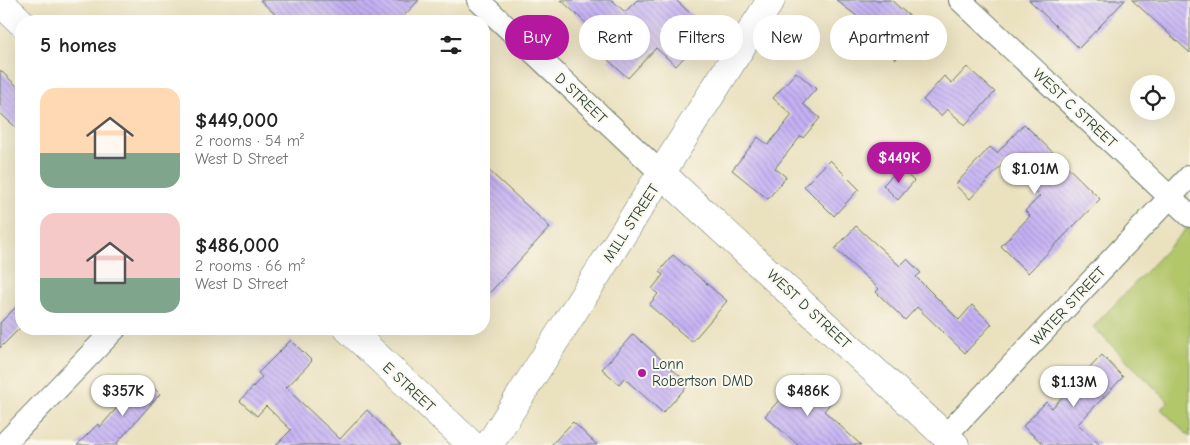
<!DOCTYPE html>
<meta charset="utf-8">
<style>
:root{--surface:#fff;--page:#f2f2f2;--text:#222;--muted:#767676;--accent:#b5179e}
body{margin:0;font-family:"Comic Neue",sans-serif;background:var(--page);color:var(--text);height:100vh;display:flex;flex-direction:column;font-size:19px;white-space:nowrap}
*{box-sizing:border-box;margin:0}
p{font-size:16px;color:var(--muted)}
.icon{flex:none;width:28px;height:28px;fill:none;stroke:currentColor;stroke-width:2;stroke-linecap:round;stroke-linejoin:round}
.map{position:relative;flex:1;overflow:hidden}
.sheet{position:absolute;left:15px;top:15px;width:475px;height:320px;display:flex;flex-direction:column;background:var(--surface);border-radius:20px;box-shadow:0 5px 20px #0002}
.sheet>*{flex:none}
.top-card{position:absolute;left:505px;top:15px;width:475px;height:45px;display:flex;gap:10px}
.tools{position:absolute;left:1130px;top:75px;display:grid;gap:10px}
.tools a{display:grid;place-items:center;width:45px;height:45px;border-radius:50%;background:var(--surface);box-shadow:0 5px 20px #0002;font-size:25px}
.price{position:absolute;translate:-50% -42px;padding:0 11px;border-radius:18px;background:#fff;color:#222;font-size:16px;line-height:32px;filter:drop-shadow(0 1px 2px #0008)}
.price::after{content:'';position:absolute;left:50%;top:30px;width:15px;height:11px;margin-left:-8px;background:inherit;clip-path:polygon(0 0,100% 0,50% 100%)}
.price.current{background:var(--accent);color:#fff}
ul{padding:0;list-style:none}
li{display:flex;align-items:center;gap:15px;height:125px;padding:0 25px}
li span{display:grid;place-items:center;flex:none;width:140px;height:100px;border-radius:15px;color:#555}
li>.icon{margin-inline-start:auto}
span .icon{width:60px;height:60px;fill:#fffc;stroke-width:1}
li b{font-size:21px}
h2{display:flex;justify-content:space-between;align-items:center;height:60px;padding:0 25px;font-size:21px}
.tag{padding:0 18px;border-radius:22px;background:var(--surface);box-shadow:0 5px 20px #0002;font-size:18px;line-height:45px}
.tag.current{background:var(--accent);color:#fff}
.map>svg:first-child{display:block}
</style>
<div class="map">
<svg width="1190" height="445" viewBox="0 0 1190 445">
<defs>
<pattern id="building-back-hatch" width="6" height="6" patternUnits="userSpaceOnUse" patternTransform="scale(1.25)"><rect width="6" height="6" fill="#c5b1f5"/><path d="M-1 5l2 2M0 0l6 6M5-1l2 2" fill="none" stroke="#9f91c7"/></pattern>
</defs>
<rect width="100%" height="100%" fill="#fbf7ec"/>
<filter id="ink" filterUnits="userSpaceOnUse"><feTurbulence type="fractalNoise" baseFrequency=".02" numOctaves="2"/><feDisplacementMap in="SourceGraphic" scale="10" xChannelSelector="R" yChannelSelector="G"/><feConvolveMatrix kernelMatrix="1 2 1 2 8 2 1 2 1" color-interpolation-filters="sRGB"/></filter>
<filter id="wash" filterUnits="userSpaceOnUse"><feTurbulence type="fractalNoise" baseFrequency=".0096" numOctaves="4" result="noise"/><feDisplacementMap in="SourceGraphic" scale="20" xChannelSelector="R" yChannelSelector="G"/><feGaussianBlur stdDeviation="1.12" result="paint"/><feColorMatrix in="noise" values="0 0 0 0 0 0 0 0 0 0 0 0 0 0 0 0 0 1.4 0 .05"/><feComposite in="paint" operator="in"/></filter>
<g filter="url(#wash)">
<rect width="100%" height="100%" fill="#eae1bf"/>
<!-- green -->
<polygon fill="#b2c66a" stroke="#68824f" points="1190,225 1190,437 1161,409 1168,401 1093,327"/>
<g id="blocks">
<!-- building -->
<g fill="url(#building-back-hatch)">
<polygon points="260,0 419,0 399,21 282,21"/>
<polygon points="561,0 612,0 625,12 637,0 676,0 709,31 676,66 656,48 628,78 608,60 613,55 598,42 602,38"/>
<polygon points="836,0 891,0 923,28 896,59 867,35 872,28"/>
<polygon points="1029,0 1125,0 1079,48"/>
<polygon points="1132,0 1190,0 1190,53"/>
<polygon points="967,67 995,92 965,125 947,109 941,116 923,100 944,76 952,83"/>
<polygon points="0,70 21,90 21,132 0,113"/>
<polygon points="796,72 816,89 803,104 820,118 803,138 801,136 775,168 786,177 768,199 732,170 758,137 768,145 792,115 773,98"/>
<polygon points="1024,124 1100,199 1028,273 1001,246 1030,216 1025,211 1040,196 1004,163 970,199 955,185 990,147 997,153"/>
<polygon points="830,160 859,189 834,216 804,186"/>
<polygon points="484,166 550,227 484,299"/>
<polygon points="900,168 914,181 898,200 883,185"/>
<polygon points="856,226 900,266 907,259 921,273 916,277 959,320 972,305 992,324 965,353 917,307 905,320 876,292 879,289 835,249"/>
<polygon points="673,255 727,301 692,342 649,305 658,294 652,289 663,275 659,272"/>
<polygon points="21,302 21,327 0,348 0,323"/>
<polygon points="633,334 689,384 663,413 624,378 619,384 602,369"/>
<polygon points="291,340 312,361 286,388 340,439 367,410 401,445 276,445 291,430 266,406 257,416 240,401 262,377 258,373"/>
<polygon points="1102,355 1123,377 1078,424 1100,445 1044,445 1023,426 1046,402 1052,408"/>
<polygon points="801,375 833,400 824,411 861,445 798,445 765,416"/>
<polygon points="143,378 160,394 117,443 119,445 77,445 98,424 100,427"/>
<polygon points="573,422 597,445 551,445"/>
</g>
</g>
</g>
<g filter="url(#ink)">
<use href="#blocks" fill-opacity="0" stroke="#667665" stroke-width="1"/>
<g fill="none" stroke-linecap="round" stroke-linejoin="round">
<!-- minor casing -->
<g stroke="#667665" stroke-width="24">
<g id="minor">
<polyline points="478,0 662,174"/>
<polyline points="960,0 1190,216"/>
<polyline points="945,436 1190,176"/>
<polyline points="3,445 115,329"/>
</g>
</g>
<!-- tertiary casing -->
<g stroke="#667665" stroke-width="29">
<g id="tertiary">
<polyline points="0,2 21,22"/>
<polyline points="662,174 955,445"/>
<polyline points="348,329 472,445"/>
<polyline points="489,445 771,0"/>
</g>
</g>
<!-- minor -->
<use href="#minor" stroke="#fff" stroke-width="22"/>
<!-- tertiary -->
<use href="#tertiary" stroke="#fff" stroke-width="28"/>
</g>
</g>
<!-- markers -->
<circle fill="#b5179e" stroke="#fbf7ec" stroke-width="2" cx="642" cy="373" r="5"/>
<g text-anchor="middle" dominant-baseline="central" stroke-width="4" stroke-linejoin="round" paint-order="stroke">
<!-- street labels -->
<g font-size="15" fill="#1f3d34" stroke="#fbf7ec">
<text transform="translate(581 98) rotate(44)">D STREET</text>
<text transform="translate(1075 108) rotate(43)">WEST C STREET</text>
<text transform="translate(631 223) rotate(-57)">MILL STREET</text>
<text transform="translate(1068 306) rotate(-47)">WATER STREET</text>
<text transform="translate(809 309) rotate(43)">WEST D STREET</text>
<text transform="translate(409 387) rotate(43)">E STREET</text>
</g>
<!-- poi labels -->
<g font-size="15" fill="#1f3d34" stroke="#fbf7ec" text-anchor="start">
<text x="652" y="364">Lonn<tspan x="652" dy="17">Robertson DMD</tspan></text>
</g>
</g>
</svg>
<div class="tools">
<a><svg class="icon" aria-label="locate" viewBox="0 0 24 24"><circle cx="12" cy="12" r="6"/><path d="M12 2v4M12 18v4M2 12h4M18 12h4"/></svg></a>
</div>
<b class="price current" style="left:899px;top:184px">$449K</b>
<b class="price" style="left:1035px;top:195px">$1.01M</b>
<b class="price" style="left:1074px;top:408px">$1.13M</b>
<b class="price" style="left:123px;top:417px">$357K</b>
<b class="price" style="left:808px;top:417px">$486K</b>
<div class="top-card">
<a class="tag current">Buy</a>
<a class="tag">Rent</a>
<a class="tag">Filters</a>
<a class="tag">New</a>
<a class="tag">Apartment</a>
</div>
<section class="sheet">
<h2>5 homes<svg class="icon" aria-label="filters" viewBox="0 0 24 24"><path d="M4 7h16M4 17h16"/><circle cx="9" cy="7" r="2"/><circle cx="15" cy="17" r="2"/></svg></h2>
<ul>
<li><span style="background:linear-gradient(#ffd9b3 65%,#7fa58c 0)"><svg class="icon" aria-label="home" viewBox="0 0 24 24"><path d="M3 11l9-7 9 7M6 9v11h12V9"/></svg></span><div><b>$449,000</b><p>2 rooms · 54 m²</p><p>West D Street</p></div></li>
<li><span style="background:linear-gradient(#f6c9c9 65%,#7fa58c 0)"><svg class="icon" aria-label="home" viewBox="0 0 24 24"><path d="M3 11l9-7 9 7M6 9v11h12V9"/></svg></span><div><b>$486,000</b><p>2 rooms · 66 m²</p><p>West D Street</p></div></li>
</ul>
</section>
</div>
